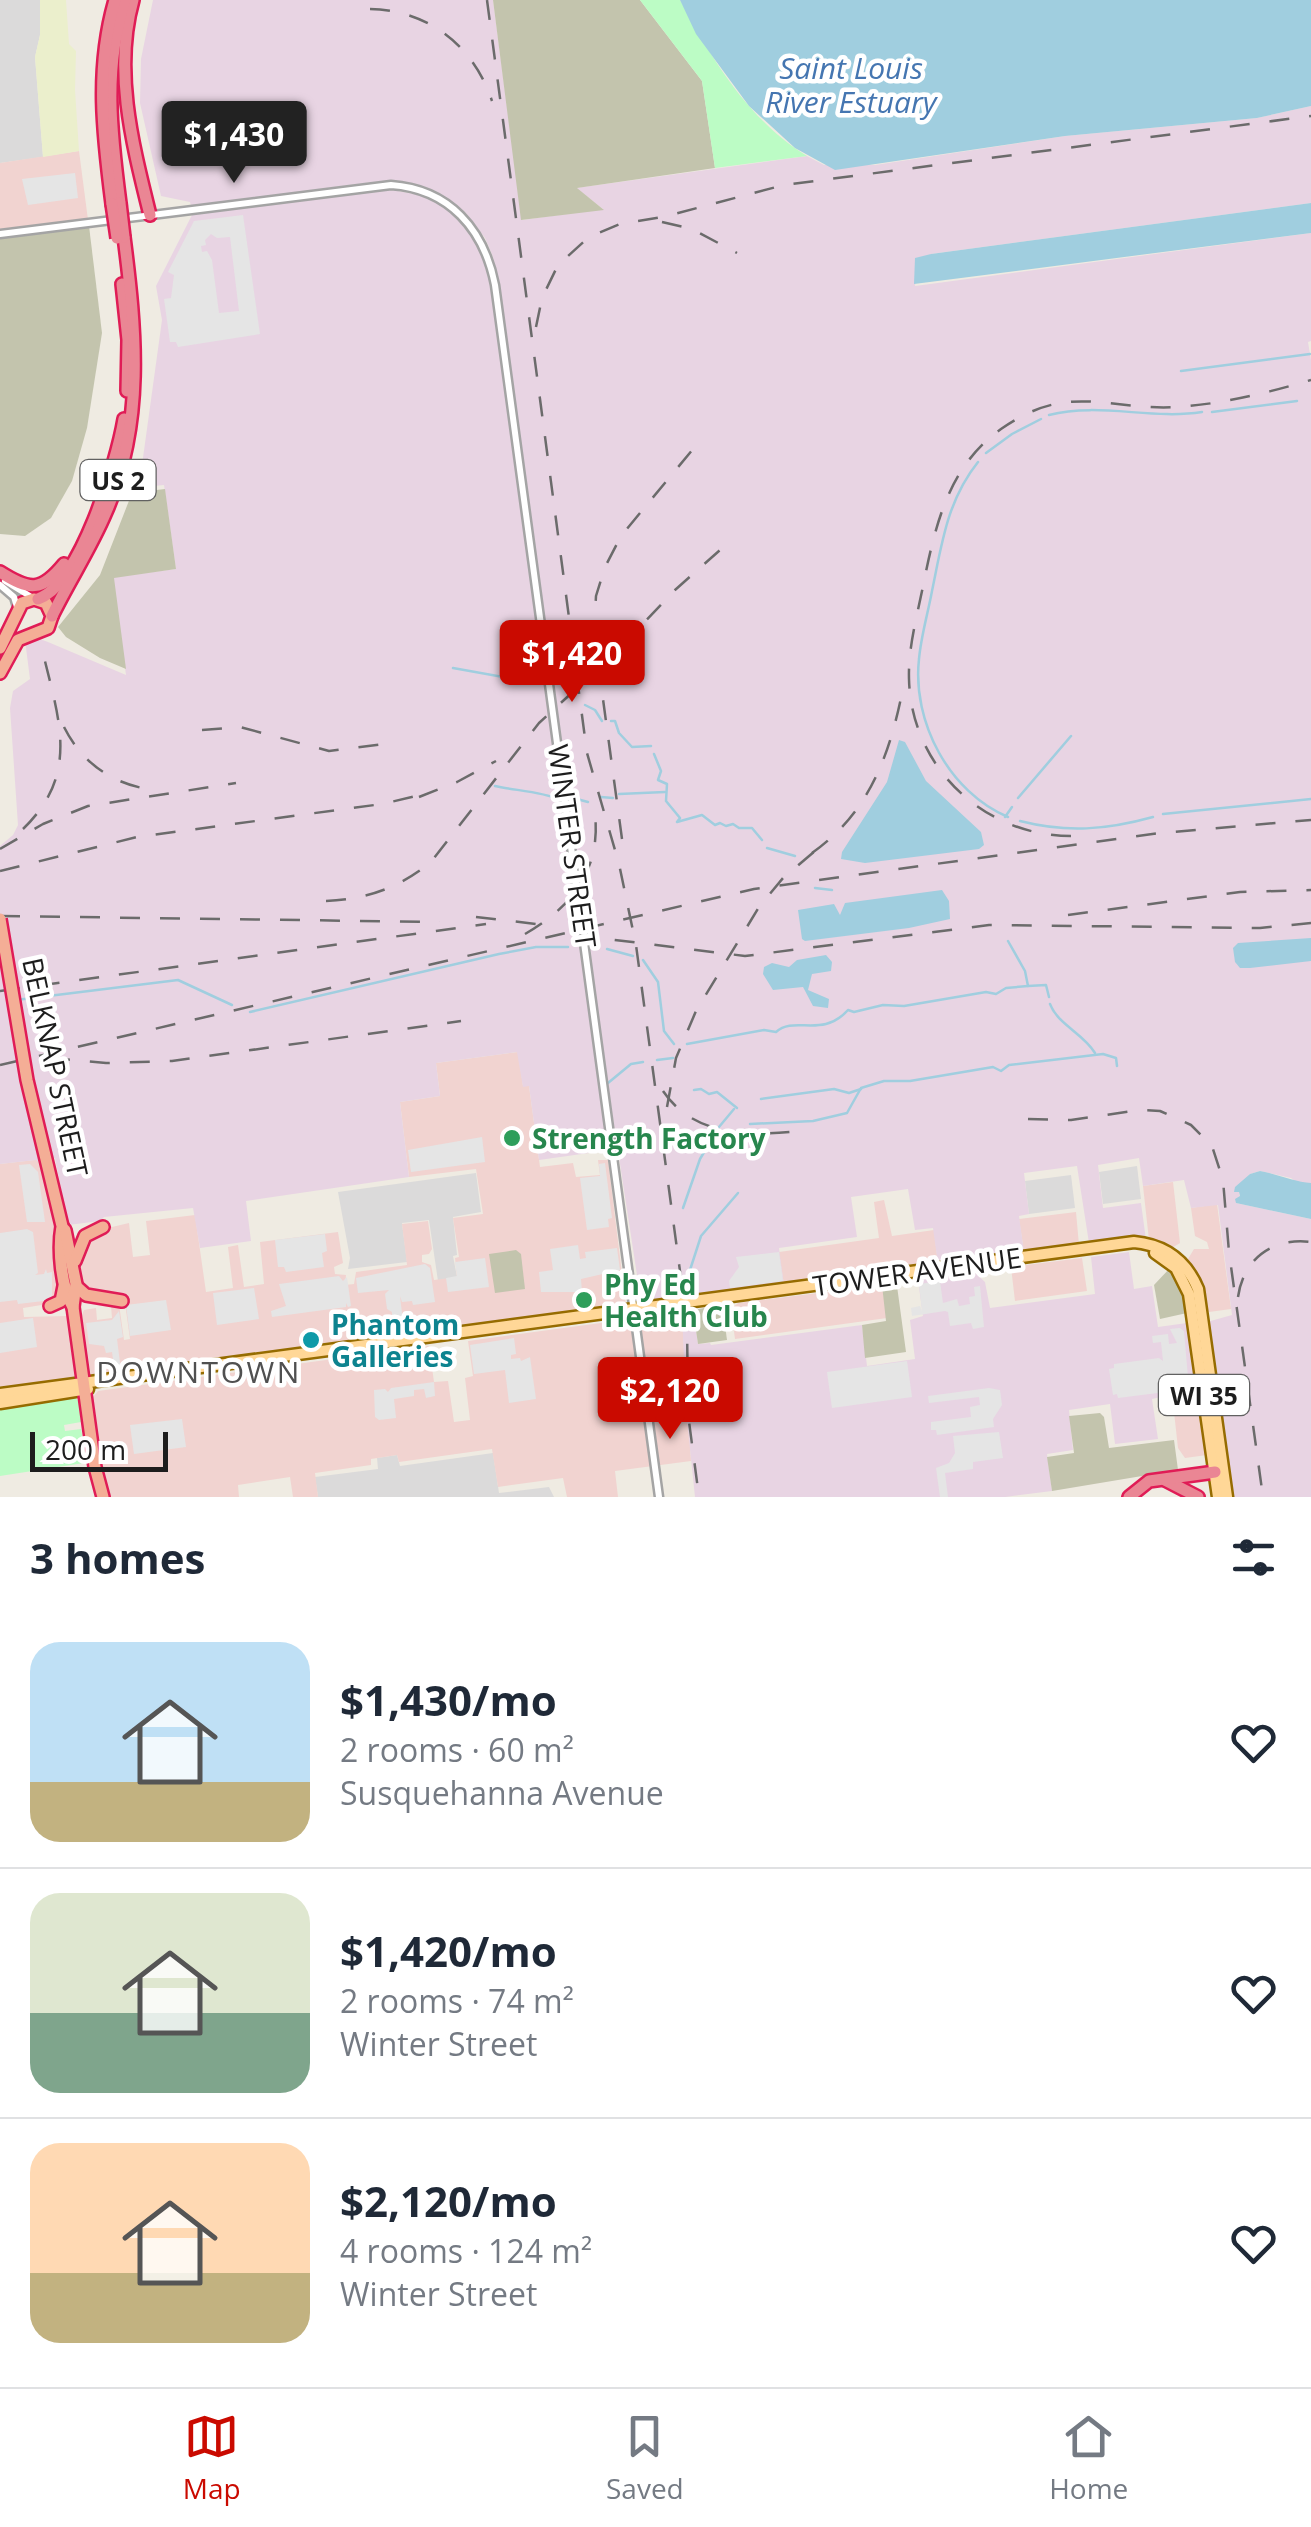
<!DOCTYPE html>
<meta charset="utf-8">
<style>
:root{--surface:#fff;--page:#f6f6f7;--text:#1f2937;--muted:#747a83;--line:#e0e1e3;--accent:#ca0a00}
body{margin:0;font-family:"Open Sans",sans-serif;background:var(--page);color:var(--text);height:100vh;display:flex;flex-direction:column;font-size:38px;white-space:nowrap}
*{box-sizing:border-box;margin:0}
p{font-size:32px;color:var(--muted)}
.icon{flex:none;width:55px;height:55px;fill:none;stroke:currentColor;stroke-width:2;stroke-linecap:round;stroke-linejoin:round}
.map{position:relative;height:1497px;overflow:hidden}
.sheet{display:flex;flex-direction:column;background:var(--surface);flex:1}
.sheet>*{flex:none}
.scale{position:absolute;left:30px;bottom:25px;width:138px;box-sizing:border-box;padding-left:10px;border:5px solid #1d1d1d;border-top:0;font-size:28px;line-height:35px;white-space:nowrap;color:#1d1d1d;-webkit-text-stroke:8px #fff;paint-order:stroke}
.price{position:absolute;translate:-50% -85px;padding:0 22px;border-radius:10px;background:var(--accent);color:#fff;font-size:32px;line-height:65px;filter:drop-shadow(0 2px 5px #0008)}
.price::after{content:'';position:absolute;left:50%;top:60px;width:30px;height:22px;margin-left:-15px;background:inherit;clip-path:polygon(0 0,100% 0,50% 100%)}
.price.current{background:#222;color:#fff}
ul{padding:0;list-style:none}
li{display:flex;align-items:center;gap:30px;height:250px;padding:0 30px}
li+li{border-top:2px solid var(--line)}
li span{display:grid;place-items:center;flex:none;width:280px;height:200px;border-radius:30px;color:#555}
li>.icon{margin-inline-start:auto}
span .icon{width:120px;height:120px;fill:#fffc;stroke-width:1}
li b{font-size:42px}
h2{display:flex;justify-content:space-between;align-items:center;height:120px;padding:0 30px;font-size:42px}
.tab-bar{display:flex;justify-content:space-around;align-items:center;height:140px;border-top:2px solid var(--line);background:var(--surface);font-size:28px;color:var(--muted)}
.tab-bar a{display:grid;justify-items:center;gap:5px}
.tab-bar .current{color:var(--accent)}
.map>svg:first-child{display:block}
</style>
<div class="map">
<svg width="1311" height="1497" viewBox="0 0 1311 1497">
<rect width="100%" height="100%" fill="#efebe2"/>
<!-- residential -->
<g fill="#dbdada">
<polygon points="0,0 40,0 40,35 35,57 43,157 0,163"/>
<polygon points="1137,1166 1141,1199 1103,1204 1099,1172"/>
<polygon points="476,1173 481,1212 453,1217 457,1255 453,1256 457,1277 438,1281 429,1220 402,1223 407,1262 348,1269 350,1258 338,1192"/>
<polygon points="1071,1175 1075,1208 1029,1214 1025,1181"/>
<polygon points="493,1453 499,1493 549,1487 554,1497 318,1497 315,1477 378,1469 377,1458 397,1455 400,1466"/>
</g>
<!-- commercial -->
<g fill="#f1d3d0">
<polygon points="79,151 88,220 0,231 0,163"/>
<polygon points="518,1052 523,1086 529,1086 540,1167 573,1163 576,1177 600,1175 598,1160 608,1160 626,1306 91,1376 82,1315 84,1310 96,1308 97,1320 112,1318 111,1306 119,1304 124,1340 130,1339 124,1296 85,1292 80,1281 78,1257 95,1231 129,1223 133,1257 150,1255 146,1221 195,1215 206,1292 233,1288 228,1247 238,1245 244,1287 264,1284 260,1242 338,1232 343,1263 334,1267 335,1274 346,1275 345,1285 354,1284 356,1272 407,1265 402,1224 428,1221 432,1249 429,1254 422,1255 422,1262 431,1265 434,1280 457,1277 455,1258 459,1257 453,1218 483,1214 476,1169 409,1177 400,1102 440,1096 436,1063"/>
<polygon points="43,1159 58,1238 61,1293 54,1303 23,1308 24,1317 67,1316 75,1378 0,1389 0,1164"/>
<polygon points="1173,1182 1180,1243 1170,1249 1149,1240 1143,1186"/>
<polygon points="884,1200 892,1236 934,1230 938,1264 784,1285 779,1252 879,1238 874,1202"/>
<polygon points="1217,1204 1231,1309 1209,1312 1205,1308 1188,1259 1194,1249 1209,1249 1207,1242 1195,1236 1191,1208"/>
<polygon points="1076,1212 1079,1245 1024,1252 1019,1219"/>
<polygon points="1082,1258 1087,1291 1015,1301 1011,1267"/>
<polygon points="882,1285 887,1318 735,1339 731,1309 738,1303"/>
<polygon points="682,1312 691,1461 615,1471 618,1497 567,1497 563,1478 498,1487 492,1449 399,1462 397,1455 371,1459 371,1465 315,1473 318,1497 293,1497 290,1477 238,1485 239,1497 108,1497 93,1397 98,1391 429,1346 434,1382 448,1381 454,1422 470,1420 465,1378 473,1376 468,1341"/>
<polygon points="1194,1400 1200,1405 1207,1455 1185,1458 1178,1448 1173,1403"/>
</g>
<!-- industrial -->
<g fill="#e8d4e3">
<polygon points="153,0 493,0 522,220 603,209 576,188 807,156 824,165 875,165 1065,136 1257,118 1311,106 1311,203 931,254 917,268 915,286 1311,233 1311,341 1308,342 1311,360 1311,1183 1298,1183 1291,1178 1260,1171 1250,1174 1235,1192 1239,1192 1240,1197 1236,1203 1311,1219 1311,1497 1230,1497 1207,1322 1232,1315 1218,1205 1191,1208 1184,1180 1143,1186 1139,1158 1098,1165 1103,1208 1141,1203 1146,1240 1089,1243 1077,1166 1024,1173 1029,1214 1019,1216 1024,1252 938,1264 933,1228 915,1230 908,1189 851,1197 857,1237 779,1248 784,1285 641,1301 603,1053 493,257 485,238 465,212 437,192 412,184 373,182 191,206 190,202 161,196 140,103 141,59"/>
<polygon points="382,188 425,196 456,214 474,235 484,254 493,290 608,1147 603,1151 539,1160 529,1086 523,1087 517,1052 436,1063 440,1096 400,1102 409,1177 246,1201 251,1241 200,1248 193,1208 104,1217 100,1221 68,1225 55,1158 43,1159 45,1168 36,1160 0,1164 0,846 13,835 18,825 10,708 13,691 30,679 25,640 37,638 48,642 126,675 113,577 176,569 164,485 134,488 142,465 162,320 156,286 193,213"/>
<polygon points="1129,1252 1134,1289 1152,1286 1158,1327 1187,1323 1190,1327 1197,1389 1152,1399 1158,1439 1115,1444 1110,1404 1069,1410 1073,1450 1047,1454 1052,1491 1005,1497 695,1497 686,1411 682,1312 693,1310 698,1344 710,1343 711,1345 862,1325 867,1366 915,1359 910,1320 923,1316 918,1280 974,1272 985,1282 990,1308 1095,1294 1091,1257"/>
</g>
<!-- construction -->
<g fill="#c3c4ad">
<polygon points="493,0 640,0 702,81 715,168 577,188 604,210 521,220"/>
<polygon points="89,226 102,333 87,428 72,481 51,518 25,536 0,534 0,237"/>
<polygon points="165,489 176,569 114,578 126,669 100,658 66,637 58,627 100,575 132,493"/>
<polygon points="516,1250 521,1254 525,1289 495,1293 489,1254"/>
<polygon points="1170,1268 1183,1287 1187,1313 1160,1319 1154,1285"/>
<polygon points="891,1283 897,1286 906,1352 865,1358 862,1325 886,1321 882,1285"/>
<polygon points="716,1306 723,1311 727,1340 698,1344 693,1310"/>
<polygon points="1100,1413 1104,1417 1109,1448 1174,1440 1178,1470 1052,1491 1047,1457 1074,1453 1069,1416"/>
</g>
<!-- farmland -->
<polygon fill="#ebefcc" points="40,0 66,0 69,44 76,51 75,90 79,151 43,157 35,57 40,35"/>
<!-- park -->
<g fill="#bcfcc5">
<path d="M640 0H680C712 59 748 120 807 156L715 168 702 81Z"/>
<polygon points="74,1396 79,1402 81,1422 64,1425 65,1431 81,1429 86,1456 84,1463 0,1476 0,1407"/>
</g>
<!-- parking -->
<g fill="#e5e5e5" fill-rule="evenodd">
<polygon points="75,173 78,198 28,205 22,179"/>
<path d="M243 215 260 334 178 347 176 342H170L164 299 171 298 174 275 168 272 194 221ZM211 234 217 238 230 237 239 311 219 313 212 260 207 251 202 252 201 246 206 245 205 240Z"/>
<polygon points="482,1137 485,1162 411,1172 408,1150"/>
<polygon points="605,1163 612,1218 608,1219 609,1227 587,1230 580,1178 600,1176 599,1164"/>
<polygon points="30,1164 38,1172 45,1222 27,1222 19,1165"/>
<polygon points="27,1229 33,1232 38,1273 35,1275 44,1274 46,1269 47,1273 52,1272 52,1300 18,1304 17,1300 0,1302 0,1233"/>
<polygon points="325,1234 327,1251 322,1253 324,1267 286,1272 284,1267 278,1267 275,1240"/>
<polygon points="578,1245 580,1259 586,1258 585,1252 617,1248 620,1270 581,1279 582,1292 541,1292 539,1272 553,1270 550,1249"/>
<polygon points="779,1252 783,1281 730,1288 729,1281 739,1267 736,1257"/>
<polygon points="485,1258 489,1287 448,1292 446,1278 457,1276 455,1262"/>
<polygon points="425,1264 430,1268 435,1302 413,1305 412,1301 402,1302 400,1296 404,1331 391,1333 389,1317 392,1316 392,1312 387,1309 385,1294 389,1290 358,1293 356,1278"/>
<polygon points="339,1276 343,1281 347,1277 351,1306 348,1307 346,1303 346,1307 272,1317 271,1311 286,1306 279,1284"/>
<polygon points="940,1281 943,1303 957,1299 959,1306 970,1304 969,1297 975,1296 974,1287 980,1286 984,1327 973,1329 971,1323 950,1326 948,1312 945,1311 912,1316 911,1308 920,1306 922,1311 919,1284"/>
<polygon points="254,1288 259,1319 217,1325 213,1293"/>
<polygon points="166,1300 171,1330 130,1336 126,1305"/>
<polygon points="119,1311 123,1337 117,1339 121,1371 114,1367 112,1352 106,1353 104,1346 89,1344 86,1323 112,1320"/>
<polygon points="33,1318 37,1347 0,1353 0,1323"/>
<polygon points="1180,1328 1184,1331 1189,1389 1118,1398 1117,1394 1113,1395 1109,1369 1114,1368 1114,1364 1159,1358 1163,1361 1161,1342 1153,1343 1152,1336 1168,1334 1169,1344 1177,1343 1170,1329"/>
<polygon points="514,1338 516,1354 511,1355 511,1359 520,1358 521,1361 530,1357 536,1399 509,1403 505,1370 474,1374 470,1345"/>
<polygon points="907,1361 912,1397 832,1408 827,1372"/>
<polygon points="434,1382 435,1396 426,1398 424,1389 414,1390 414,1396 394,1399 396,1418 379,1420 375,1417 374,1390 385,1389 388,1392 391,1388"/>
<polygon points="989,1388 1000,1390 1002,1405 993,1419 994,1427 937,1435 936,1430 931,1430 931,1422 971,1417 970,1407 980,1405 979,1397 929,1403 928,1396"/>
<polygon points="182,1419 186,1447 134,1454 130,1425"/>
<polygon points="999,1432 1003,1458 973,1462 973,1469 945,1473 948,1497 940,1497 936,1468 949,1463 955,1453 953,1436"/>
</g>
<!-- water -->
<g fill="#a0cedf">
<polygon points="680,0 1311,0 1311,106 1257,118 1065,136 835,170 795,148 749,106 696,34"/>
<polygon points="1311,203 1311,233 914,284 915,258 931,254"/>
<polygon points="899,740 905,742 926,781 981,832 984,845 979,849 865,863 841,859 842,852 887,782"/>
<polygon points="942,890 949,901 950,919 909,928 805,941 802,939 798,910 834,904 840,915 845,903"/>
<polygon points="1311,938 1311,961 1250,968 1240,968 1235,962 1233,948 1238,943"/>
<polygon points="826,955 832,962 831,971 812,974 808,990 829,999 828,1008 813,1006 803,987 773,990 763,974 764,967 772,963 789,967 797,960"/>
<path d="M1260 1171C1278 1174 1295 1182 1311 1183V1219L1236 1203 1235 1199 1240 1196 1239 1192H1234L1235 1187 1250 1174Z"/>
</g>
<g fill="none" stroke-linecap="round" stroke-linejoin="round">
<!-- stream -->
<g stroke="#a0cedf" stroke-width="2.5">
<polyline points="1181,371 1310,354"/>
<polyline points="1212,412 1297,401"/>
<path d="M1049 415C1099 402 1151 420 1202 412"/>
<polyline points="986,453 1012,434 1041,419"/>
<path d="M978 462C947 501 942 543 932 591 928 613 921 636 919 659 912 722 949 792 1008 817"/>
<polyline points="453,668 526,681 534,672 542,676"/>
<polyline points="555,679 567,683"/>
<polyline points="585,705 595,710 602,721"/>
<polyline points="611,721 615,721 619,733 632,747 651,746"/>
<polyline points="654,754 661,771 658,780 667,784 666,801 680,818 677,822 702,815 715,825 720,823 726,826 733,824 739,828 752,828 762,840"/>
<path d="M495 786C511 790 545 792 557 799"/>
<polyline points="619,794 665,792"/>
<polyline points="601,797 613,798"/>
<polyline points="573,798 588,802"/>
<polyline points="1018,798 1071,736"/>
<polyline points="1163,814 1311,799"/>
<polyline points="1005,817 1012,807"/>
<path d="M1020 821C1067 833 1106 830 1153 817"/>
<polyline points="767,848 795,856"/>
<polyline points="815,888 832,890"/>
<polyline points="1008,941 1025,971 1028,986 1046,985 1049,997"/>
<polyline points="607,949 633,956"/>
<polyline points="643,960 658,982 664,1031 674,1044"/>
<polyline points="16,1000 178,980 232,1005"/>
<path d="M1050 1004C1058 1025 1083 1033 1095 1053"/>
<polyline points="250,1012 499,954 536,947 568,947"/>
<path d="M687 1044 764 1030 776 1032C795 1015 822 1039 848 1010L854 1012 883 1005 904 1006 986 992 996 994 1006 988 1028 986"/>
<polyline points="657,1060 673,1058"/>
<polyline points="608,1083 631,1064 643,1062"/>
<polyline points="694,1090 701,1089 709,1094 717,1092 737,1108"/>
<polyline points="761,1099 834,1089 849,1093 861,1089"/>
<polyline points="750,1124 813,1121 847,1113 861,1088 884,1081 910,1081 993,1067 1001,1071 1009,1065 1103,1054 1116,1058 1117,1066"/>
<polyline points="719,1127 734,1109"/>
<polyline points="683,1208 700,1159 715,1134"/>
<polyline points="690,1270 701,1236 738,1193"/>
</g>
<!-- tertiary casing -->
<g stroke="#a4a4a4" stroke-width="11">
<g id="tertiary">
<path d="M0 234 391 185C449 189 484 229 495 285L659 1497"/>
<polyline points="5,581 33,598"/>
<polyline points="0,585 14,597 17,607"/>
</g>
</g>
<!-- primary casing -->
<g stroke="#966c00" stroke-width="15">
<g id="primary">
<polyline points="1155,1253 1176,1268 1189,1294 1218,1497"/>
<path d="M0 1394 1134 1242C1165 1245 1186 1260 1198 1289L1227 1497"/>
<polyline points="0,1403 88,1389"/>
</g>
</g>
<!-- trunk casing -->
<g stroke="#e01c56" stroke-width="16">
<g id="trunk">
<polyline points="0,648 22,603 34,599 46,603 52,616 48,628 18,640 0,673"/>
<path d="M62 1226C58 1249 61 1288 73 1307L95 1467 103 1497"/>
<polyline points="65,1230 76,1284 73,1307"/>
<polyline points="75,1261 85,1236 103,1227"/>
<polyline points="76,1286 86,1295 122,1301"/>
<polyline points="50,1306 61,1301 64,1286"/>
</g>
</g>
<!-- motorway casing -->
<g stroke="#e01c56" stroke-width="16">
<g id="motorway">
<path d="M133 0C113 71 133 146 150 215"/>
<path d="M120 203C111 134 103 68 125 0"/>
<path d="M112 204C103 134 95 69 115 0"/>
<polyline points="122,284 128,340 127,391"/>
<path d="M0 572C30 591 41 592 64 564"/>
<path d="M38 599C80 585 117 461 124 419"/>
<path d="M52 616C69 581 91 548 106 512 145 423 136 330 124 237"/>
<polyline points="1165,1480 1198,1497"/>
<polyline points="1129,1497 1149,1481 1215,1472"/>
</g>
</g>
<!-- tertiary -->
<use href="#tertiary" stroke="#fff" stroke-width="6"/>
<!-- primary -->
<use href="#primary" stroke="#ffd797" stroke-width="10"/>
<!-- trunk -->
<use href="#trunk" stroke="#f4ae96" stroke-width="11"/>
<!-- motorway -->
<use href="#motorway" stroke="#ea8694" stroke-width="11"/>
<!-- rail -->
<g stroke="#6b6b6b" stroke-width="2.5" stroke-dasharray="20 20" stroke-linecap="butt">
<polyline points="487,0 587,753 619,864 636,945 687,1323 688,1414 699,1497"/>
<path d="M370 9C428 10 474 46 492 101"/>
<polyline points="662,222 692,229 737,253"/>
<polyline points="536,327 542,298 558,265 589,237 620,224 663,217 784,185 1311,116"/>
<path d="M64 727C81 761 110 783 148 789"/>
<polyline points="202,730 240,727 329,751 391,743"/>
<polyline points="419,797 457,782 496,761"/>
<path d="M23 829C80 774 59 720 43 653"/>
<path d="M1071 836C984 836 911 767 909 679 908 646 918 613 924 581 936 523 949 466 1001 429 1070 381 1106 411 1177 407 1222 404 1267 393 1311 380"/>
<polyline points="622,839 594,633 596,596 605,567 621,536 698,443"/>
<polyline points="0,849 43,824 88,806 236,783"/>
<path d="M812 853C870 812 890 754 903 688"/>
<polyline points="0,871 137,837 382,804 429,793"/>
<path d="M326 901C367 899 399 888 431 862L539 723 613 655 675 590 720 550"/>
<polyline points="1068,915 1240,892 1311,890"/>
<polyline points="0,916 440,922"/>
<polyline points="476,917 545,925"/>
<path d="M525 934C572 907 601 870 595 814"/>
<polyline points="575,935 745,956 989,925 1260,928 1311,923"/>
<polyline points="0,991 486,924"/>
<polyline points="50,1058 106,1063 172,1061 461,1021"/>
<polyline points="0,1065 754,889 1160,833 1311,820"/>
<path d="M663 1091C692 1134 743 1136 790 1132"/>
<polyline points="667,1107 676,1058 696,1011 759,907 783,878 821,846"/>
<polyline points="1028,1119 1071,1120 1140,1110 1160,1111 1191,1125 1212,1146 1223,1180 1229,1252 1263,1497"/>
<path d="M1238 1297C1243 1259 1273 1237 1311 1242"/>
</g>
<!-- trunk-bridge casing -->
<g stroke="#e01c56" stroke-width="16" stroke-linecap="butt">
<polyline id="trunk-bridge" points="0,919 27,1080 62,1226"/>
</g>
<!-- motorway-bridge casing -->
<g stroke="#e01c56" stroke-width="16" stroke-linecap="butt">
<g id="motorway-bridge">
<polyline points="120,203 124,237"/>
<polyline points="112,204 117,238"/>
</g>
</g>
<!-- trunk-bridge -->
<use href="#trunk-bridge" stroke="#f4ae96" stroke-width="11"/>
<!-- motorway-bridge -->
<use href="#motorway-bridge" stroke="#ea8694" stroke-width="11"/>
</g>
<!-- markers -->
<g fill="#2e9e5b" stroke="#fff" stroke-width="4">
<circle cx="512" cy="1138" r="10"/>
<circle cx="584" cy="1300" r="10"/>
</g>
<circle fill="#0f9aa8" stroke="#fff" stroke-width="4" cx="311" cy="1340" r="10"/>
<g text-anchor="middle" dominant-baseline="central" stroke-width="9" stroke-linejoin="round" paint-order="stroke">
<!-- shield labels -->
<g fill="#fff" stroke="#616161" stroke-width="2.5">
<rect x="80.5" y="460" width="75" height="40" rx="8"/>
<rect x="1159" y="1375" width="90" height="40" rx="8"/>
</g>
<g font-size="25" font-weight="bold" fill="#1d1d1d">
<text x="118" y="480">US 2</text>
<text x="1204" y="1395">WI 35</text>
</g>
<!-- street labels -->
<g font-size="28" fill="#1d1d1d" stroke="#fff">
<text transform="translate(573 846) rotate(82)">WINTER STREET</text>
<text transform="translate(56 1067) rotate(78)">BELKNAP STREET</text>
<text transform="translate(917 1271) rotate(-8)">TOWER AVENUE</text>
</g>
<!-- leisure labels -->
<g font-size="28" font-weight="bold" fill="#27864d" stroke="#fff" text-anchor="start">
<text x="532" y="1138">Strength Factory</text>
<text x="604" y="1284">Phy Ed<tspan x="604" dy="32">Health Club</tspan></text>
</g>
<!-- culture labels -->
<g font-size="28" font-weight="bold" fill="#0d838f" stroke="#fff" text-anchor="start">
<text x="331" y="1324">Phantom<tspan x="331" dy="32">Galleries</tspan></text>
</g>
<!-- water labels -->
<g font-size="30" font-style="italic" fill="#4576b1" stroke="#fff">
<text x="851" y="67">Saint Louis<tspan x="851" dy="34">River Estuary</tspan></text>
</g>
<!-- neighbourhood labels -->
<g font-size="30" letter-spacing="2.5" fill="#505050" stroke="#fff">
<text x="199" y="1371">DOWNTOWN</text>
</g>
</g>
</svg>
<div class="scale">200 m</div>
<b class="price current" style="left:234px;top:186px">$1,430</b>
<b class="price" style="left:572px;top:705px">$1,420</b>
<b class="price" style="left:670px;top:1442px">$2,120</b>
</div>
<section class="sheet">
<h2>3 homes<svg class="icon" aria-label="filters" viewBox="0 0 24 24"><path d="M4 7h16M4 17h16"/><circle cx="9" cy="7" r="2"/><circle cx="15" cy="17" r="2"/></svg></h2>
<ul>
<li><span style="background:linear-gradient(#bfe0f5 70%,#c2b280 0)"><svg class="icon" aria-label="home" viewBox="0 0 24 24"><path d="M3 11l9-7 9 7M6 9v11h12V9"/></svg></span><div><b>$1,430/mo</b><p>2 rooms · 60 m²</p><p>Susquehanna Avenue</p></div><svg class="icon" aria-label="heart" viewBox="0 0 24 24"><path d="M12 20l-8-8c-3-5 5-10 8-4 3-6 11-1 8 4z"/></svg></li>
<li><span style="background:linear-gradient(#dfe7d0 60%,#7fa58c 0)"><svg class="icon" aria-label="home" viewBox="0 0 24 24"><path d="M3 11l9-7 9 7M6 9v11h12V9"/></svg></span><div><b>$1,420/mo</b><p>2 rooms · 74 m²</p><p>Winter Street</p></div><svg class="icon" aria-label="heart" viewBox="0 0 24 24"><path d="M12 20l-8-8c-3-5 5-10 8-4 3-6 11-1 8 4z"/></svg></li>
<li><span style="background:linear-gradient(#ffd9b3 65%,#c2b280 0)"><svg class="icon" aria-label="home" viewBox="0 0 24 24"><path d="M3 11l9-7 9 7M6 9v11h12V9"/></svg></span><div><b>$2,120/mo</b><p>4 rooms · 124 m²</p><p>Winter Street</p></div><svg class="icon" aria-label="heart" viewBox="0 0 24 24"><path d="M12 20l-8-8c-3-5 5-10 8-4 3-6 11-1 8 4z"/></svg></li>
</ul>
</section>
<nav class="tab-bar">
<a class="current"><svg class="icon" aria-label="map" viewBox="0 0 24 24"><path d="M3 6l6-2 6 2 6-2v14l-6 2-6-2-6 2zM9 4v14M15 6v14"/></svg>Map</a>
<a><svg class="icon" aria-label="saved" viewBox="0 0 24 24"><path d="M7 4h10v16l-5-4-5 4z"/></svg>Saved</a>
<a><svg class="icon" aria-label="home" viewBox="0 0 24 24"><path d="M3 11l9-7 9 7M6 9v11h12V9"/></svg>Home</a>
</nav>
